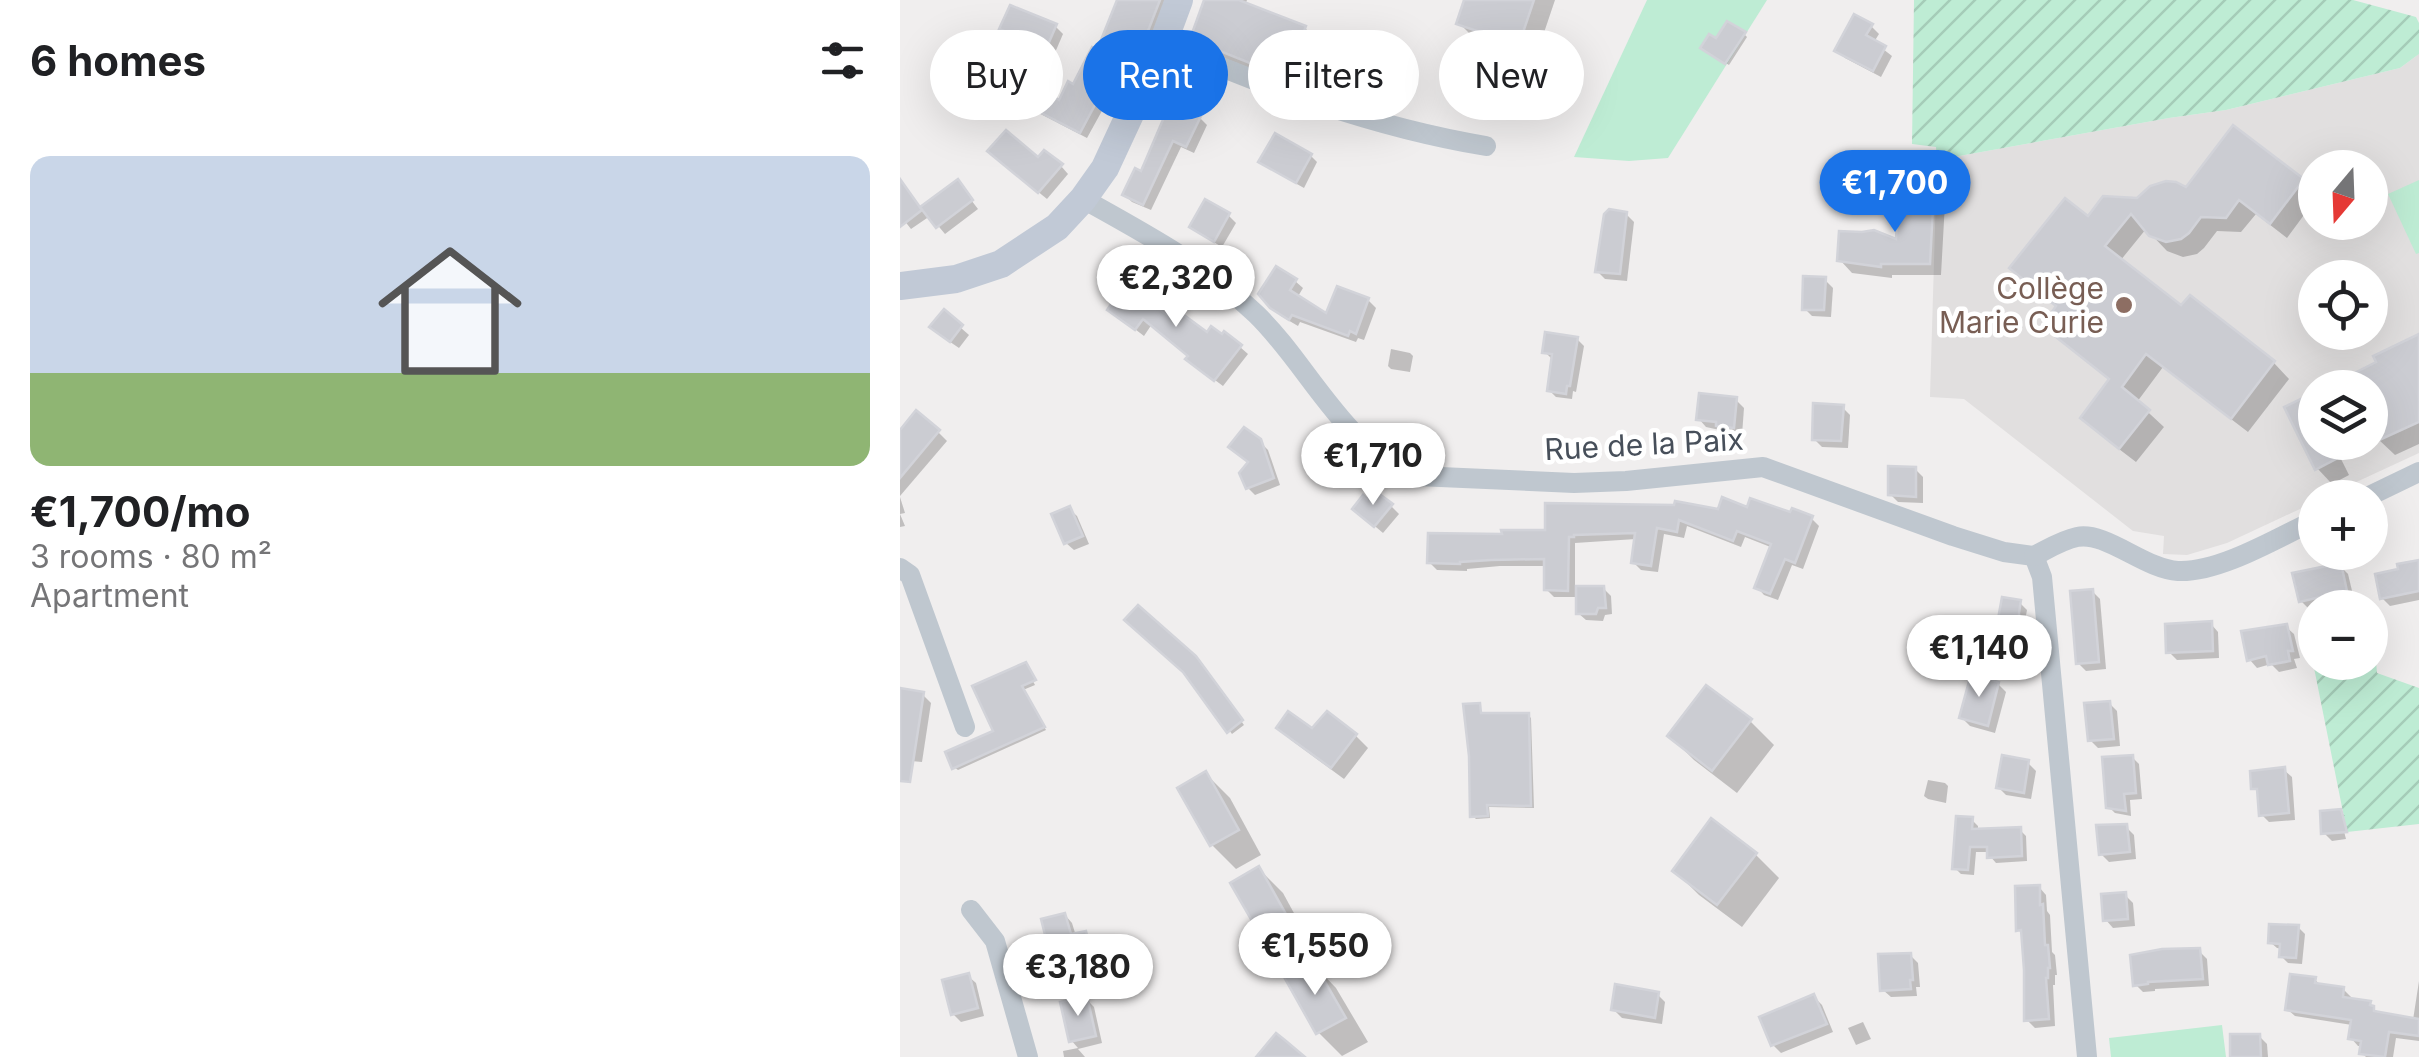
<!DOCTYPE html>
<meta charset="utf-8">
<style>
:root{--surface:#fff;--page:#f2f2f2;--text:#202124;--muted:#757577;--accent:#1a73e8}
body{margin:0;font-family:Inter,sans-serif;background:var(--page);color:var(--text);height:100vh;display:flex;flex-direction:column;font-size:38px;white-space:nowrap}
*{box-sizing:border-box;margin:0}
p{font-size:32px;color:var(--muted)}
.icon{flex:none;width:55px;height:55px;fill:none;stroke:currentColor;stroke-width:2;stroke-linecap:round;stroke-linejoin:round}
.map{position:relative;flex:1;overflow:hidden}
.side{display:flex;flex-direction:column;background:var(--surface);width:900px}
.side>*{flex:none}
.guide{position:absolute;left:30px;top:30px;width:950px;height:90px;display:flex;gap:20px}
.needle{width:65px;rotate:199deg}
.buttons{position:absolute;left:1398px;top:150px;display:grid;gap:20px}
.buttons a{display:grid;place-items:center;width:90px;height:90px;border-radius:50%;background:var(--surface);box-shadow:0 10px 40px #0002;font-size:50px}
.price{position:absolute;translate:-50% -85px;padding:0 22px;border-radius:35px;background:#fff;color:#222;font-size:32px;line-height:65px;filter:drop-shadow(0 2px 5px #0008)}
.price::after{content:'';position:absolute;left:50%;top:60px;width:30px;height:22px;margin-left:-15px;background:inherit;clip-path:polygon(0 0,100% 0,50% 100%)}
.price.active{background:var(--accent);color:#fff}
ul{padding:0;list-style:none}
li{display:grid;align-content:center;gap:20px;height:530px;padding:0 30px}
li span{display:grid;place-items:center;height:310px;border-radius:20px;color:#555}
li>.icon{margin-inline-start:auto}
span .icon{width:180px;height:180px;fill:#fffc;stroke-width:1}
li b{font-size:42px}
h2{display:flex;justify-content:space-between;align-items:center;height:120px;padding:0 30px;font-size:42px}
.chip{padding:0 35px;border-radius:45px;background:var(--surface);box-shadow:0 10px 40px #0002;font-size:35px;line-height:90px}
.chip.active{background:var(--accent);color:#fff}
main{display:flex;flex:1;min-height:0}
.map>svg:first-child{display:block}
</style>
<main>
<section class="side">
<h2>6 homes<svg class="icon" aria-label="filters" viewBox="0 0 24 24"><path d="M4 7h16M4 17h16"/><circle cx="9" cy="7" r="2"/><circle cx="15" cy="17" r="2"/></svg></h2>
<ul>
<li><span style="background:linear-gradient(#c9d6e8 70%,#8fb573 0)"><svg class="icon" aria-label="home" viewBox="0 0 24 24"><path d="M3 11l9-7 9 7M6 9v11h12V9"/></svg></span><div><b>€1,700/mo</b><p>3 rooms · 80 m²</p><p>Apartment</p></div></li>
</ul>
</section>
<div class="map">
<svg width="1519" height="1057" viewBox="0 0 1519 1057">
<defs>
<pattern id="garden-furrows" width="10" height="10" patternUnits="userSpaceOnUse" patternTransform="scale(2.5)"><rect width="10" height="10" fill="#beecd4"/><path d="M-1 1l2-2M0 10L10 0M9 11l2-2" fill="none" stroke="#a5ccb8"/></pattern>
</defs>
<rect width="100%" height="100%" fill="#f0eeee"/>
<!-- education -->
<path fill="#e1dfdf" fill-rule="evenodd" d="M1519 54V453L1424 497 1415 498V502L1327 543 1287 555 1263 554 1264 536 1233 531 1064 399 1030 397 1037 160 1269 118 1326 110 1500 68ZM1415 168H1470V222H1415ZM1415 278H1470V332H1415ZM1415 388H1470V442H1415Z"/>
<!-- green -->
<g fill="#beecd4">
<polygon points="747,0 867,0 768,158 729,161 674,157"/>
<polygon points="1519,180 1519,253 1516,254 1488,194"/>
<polygon points="1322,1025 1326,1057 1211,1057 1209,1038"/>
</g>
<!-- garden -->
<g fill="url(#garden-furrows)">
<polygon points="1014,0 1453,0 1516,17 1519,23 1519,54 1500,68 1326,110 1269,118 1037,160 1036,147 1012,144"/>
<polygon points="1407,633 1415,636 1415,662 1470,662 1470,658 1476,661 1477,673 1519,688 1519,824 1447,832"/>
</g>
<!-- shadow -->
<g fill="#0003">
<polygon points="220,0 270,0 248,54 236,49 187,138 131,109 123,101 160,103 174,87 198,54"/>
<polygon points="307,0 347,0 345,5 405,28 416,39 398,87 303,50 292,39"/>
<polygon points="566,0 655,0 622,98 600,91 584,75 584,43 576,40 559,23"/>
<polygon points="155,26 163,34 154,55 110,36 102,28"/>
<polygon points="971,26 979,34 974,42 992,56 981,77 945,58 937,50"/>
<polygon points="844,34 847,37 829,65 806,51"/>
<polygon points="272,105 300,118 307,125 294,153 281,147 251,210 232,202 225,195 242,174"/>
<polygon points="1334,128 1403,181 1415,194 1415,200 1387,238 1356,214 1341,232 1317,231 1304,248 1297,254 1283,257 1267,251 1246,229 1220,261 1281,309 1290,298 1374,363 1389,379 1348,432 1263,367 1237,402 1264,427 1236,462 1198,433 1183,418 1211,381 1161,341 1145,326 1158,308 1113,268 1188,219 1238,201 1260,185 1290,186"/>
<polygon points="411,156 417,162 404,188 368,168 361,161"/>
<polygon points="98,159 139,161 161,166 168,174 147,199"/>
<polygon points="58,183 78,209 45,234 30,216 11,229 0,215 0,201 21,209"/>
<polygon points="1033,191 1045,203 1041,275 992,275 992,278 952,273 940,260 999,242"/>
<polygon points="726,214 734,222 727,281 705,279 697,271"/>
<polygon points="328,215 336,223 322,247 300,234 292,227"/>
<polygon points="925,280 933,288 931,317 912,316 904,308"/>
<polygon points="395,281 403,288 397,298 427,317 468,300 476,308 464,340 458,338 456,342 400,322 398,326 381,316 372,307"/>
<polygon points="210,310 271,321 340,347 348,354 323,386 296,366 290,357 252,324 244,336"/>
<polygon points="44,313 69,335 59,348 40,335"/>
<polygon points="1519,337 1519,444 1495,455 1478,439 1440,457 1449,475 1432,484 1417,468 1387,409 1415,395 1415,442 1470,442 1470,388 1480,364"/>
<polygon points="677,339 684,346 676,392 673,391 672,399 656,397 649,390 651,358 645,352"/>
<polygon points="491,349 510,353 513,356 510,372 491,369 488,366"/>
<polygon points="836,400 844,408 842,435 806,427 799,419"/>
<polygon points="942,407 950,415 948,448 922,447 914,439"/>
<polygon points="38,432 47,441 0,496 0,434"/>
<polygon points="359,441 368,450 380,485 355,495 348,488 350,463"/>
<polygon points="1015,469 1023,477 1023,503 998,502 990,494"/>
<polygon points="0,497 5,513 0,514 5,526 0,527"/>
<polygon points="491,506 499,514 483,533 463,516"/>
<polygon points="169,509 177,516 189,544 174,550 166,543"/>
<polygon points="848,510 911,518 919,526 903,569 892,565 878,600 864,595 857,587 873,548 845,537 841,547 787,526 784,538 764,534 758,572 741,570 733,562 736,539 675,543 675,588 703,588 711,596 712,614 705,615 703,621 686,620 678,613 678,597 654,597 646,589 646,566 600,566 567,569 567,571 537,570 529,562 604,536"/>
<polygon points="1519,562 1519,600 1490,606 1482,598"/>
<polygon points="1440,566 1448,574 1454,599 1409,609 1401,601"/>
<polygon points="1192,591 1200,599 1206,669 1186,671 1178,663"/>
<polygon points="1120,603 1127,610 1125,621 1127,655 1101,657 1094,650"/>
<polygon points="1311,624 1318,632 1319,658 1277,660 1269,652"/>
<polygon points="1386,627 1394,634 1400,658 1394,659 1397,668 1379,672 1371,664 1357,668 1350,660"/>
<polygon points="299,663 344,725 332,734 286,672"/>
<polygon points="125,666 135,685 123,690 146,730 58,770 54,767 96,732"/>
<polygon points="1098,684 1106,692 1095,733 1070,726 1062,718"/>
<polygon points="0,691 23,695 31,703 22,762 0,760"/>
<polygon points="1209,703 1217,711 1220,746 1198,748 1190,740"/>
<polygon points="579,705 583,715 628,715 631,718 634,808 589,807 590,818 576,819 573,816"/>
<polygon points="850,721 874,745 837,793 794,760 770,736"/>
<polygon points="379,728 455,735 468,748 444,779 391,740"/>
<polygon points="1232,757 1239,764 1242,799 1230,800 1231,816 1215,813 1208,806"/>
<polygon points="1128,763 1136,771 1131,799 1106,795 1098,787"/>
<polygon points="1384,770 1392,777 1395,820 1369,822 1362,815 1360,794 1354,788"/>
<polygon points="306,774 330,798 361,855 336,869 312,845"/>
<polygon points="1028,780 1045,783 1048,786 1046,803 1028,799 1024,796"/>
<polygon points="1440,811 1445,816 1440,816 1446,839 1432,841 1424,833"/>
<polygon points="1072,820 1078,826 1078,831 1120,830 1126,836 1127,861 1096,863 1090,856 1090,852 1076,852 1074,875 1061,874 1055,868"/>
<polygon points="1226,827 1234,835 1236,859 1209,862 1201,854"/>
<polygon points="855,854 879,878 842,927 799,895 775,871"/>
<polygon points="359,869 383,893 413,948 388,962 365,938"/>
<polygon points="1139,887 1146,895 1147,911 1150,915 1152,952 1155,955 1157,975 1155,975 1155,985 1153,985 1155,1026 1135,1028 1127,1020 1123,934 1119,930"/>
<polygon points="1225,895 1233,903 1235,926 1213,928 1206,920"/>
<polygon points="165,915 172,923 176,936 185,934 193,942 198,965 164,974 156,966"/>
<polygon points="1398,927 1405,934 1402,964 1388,963 1381,956 1382,949 1377,948 1370,942"/>
<polygon points="1299,951 1307,959 1309,986 1255,989 1255,991 1243,992 1235,984"/>
<polygon points="1010,955 1018,963 1020,987 1016,987 1017,996 991,997 983,990"/>
<polygon points="413,964 436,988 468,1042 442,1056 418,1032"/>
<polygon points="68,976 76,983 84,1016 61,1022 53,1014"/>
<polygon points="1415,980 1422,986 1443,989 1451,997 1450,1001 1470,1003 1473,1007 1474,1024 1476,1010 1477,1012 1513,1020 1519,981 1519,1041 1496,1038 1493,1057 1466,1057 1462,1053 1463,1046 1458,1046 1451,1038 1452,1025 1395,1016 1387,1009"/>
<polygon points="757,994 765,1002 762,1024 722,1018 714,1010"/>
<polygon points="914,997 922,1005 933,1032 881,1053 873,1045"/>
<polygon points="186,999 194,1007 202,1043 178,1049 185,1057 164,1057 163,1051 178,1048 171,1040"/>
<polygon points="963,1022 971,1039 956,1045 948,1028"/>
<polygon points="1359,1036 1367,1044 1368,1057 1333,1057"/>
</g>
<!-- building -->
<g fill="#cbccd2" stroke="#d2d3d9" stroke-width="2.5">
<polygon points="217,0 260,0 241,49 228,43 180,133 120,102 131,83 159,100 168,81 173,84 192,47 197,50"/>
<polygon points="304,0 339,0 406,26 387,78 290,39"/>
<polygon points="564,0 634,0 606,83 581,75 583,68 572,58 586,34 556,24"/>
<polygon points="110,5 157,24 146,49 99,29"/>
<polygon points="954,14 973,24 966,35 986,46 973,71 934,51"/>
<polygon points="827,21 846,32 825,64 800,48 809,34 816,38"/>
<polygon points="271,101 301,116 286,147 273,141 243,205 222,195 235,168 241,171"/>
<polygon points="1333,125 1404,179 1370,224 1339,200 1326,218 1301,217 1289,233 1281,239 1266,242 1249,236 1231,214 1205,246 1281,305 1290,295 1375,361 1331,419 1246,354 1222,387 1250,410 1219,449 1180,418 1209,379 1142,326 1156,306 1109,268 1165,198 1188,216 1203,196 1237,198 1250,186 1266,181 1276,182 1286,187"/>
<polygon points="106,130 138,157 144,150 163,164 138,193 87,151"/>
<polygon points="375,133 412,154 396,183 358,162"/>
<polygon points="0,179 22,210 0,227"/>
<polygon points="58,179 73,200 36,228 20,207"/>
<polygon points="999,186 1034,188 1030,264 981,264 981,267 937,261 939,231 962,232 974,230 996,239"/>
<polygon points="305,199 330,213 314,242 289,227"/>
<polygon points="709,209 727,212 720,274 695,272 704,214"/>
<polygon points="376,266 397,279 390,290 426,313 437,286 469,298 456,334 450,331 448,336 392,315 389,320 370,308 358,294"/>
<polygon points="903,276 926,277 924,310 902,310"/>
<polygon points="213,277 271,317 277,310 307,332 311,326 322,334 324,331 342,345 314,381 285,359 288,356 243,319 235,330 207,310 216,297 205,288"/>
<polygon points="44,309 63,325 50,342 29,327"/>
<polygon points="645,332 678,337 670,386 667,386 666,394 647,391 652,354 642,353"/>
<polygon points="1519,334 1519,422 1477,441 1470,426 1470,388 1425,388 1476,362 1473,356"/>
<polygon points="1415,392 1415,442 1427,442 1436,459 1415,470 1384,407"/>
<polygon points="799,393 837,397 834,428 816,426 816,422 796,420"/>
<polygon points="913,403 944,405 941,441 912,440"/>
<polygon points="16,410 40,430 0,478 0,430"/>
<polygon points="344,427 361,439 374,478 346,489 339,473 348,462 328,447"/>
<polygon points="988,466 1016,467 1016,497 988,495"/>
<polygon points="474,490 493,504 474,527 452,509 463,495 467,499"/>
<polygon points="822,497 847,507 850,498 890,512 892,508 913,516 895,563 885,559 870,594 854,588 871,544 837,531 833,541 779,520 777,532 757,528 751,566 731,563 735,533 674,535 674,537 669,537 668,591 644,590 644,559 591,560 560,562 560,564 527,563 528,533 602,534 601,530 645,530 645,503 774,505 775,501 818,509"/>
<polygon points="170,506 183,536 164,544 151,514"/>
<polygon points="1519,560 1519,591 1480,599 1475,574 1498,569 1497,564"/>
<polygon points="1441,563 1447,591 1399,602 1392,573"/>
<polygon points="676,586 704,586 706,608 698,608 696,614 676,614"/>
<polygon points="1193,589 1199,662 1176,664 1170,591"/>
<polygon points="1102,597 1121,600 1119,613 1121,649 1092,651 1090,619 1098,619"/>
<polygon points="238,605 296,656 343,720 327,733 283,672 224,620"/>
<polygon points="1312,621 1313,651 1266,653 1265,624"/>
<polygon points="1387,624 1393,651 1388,651 1390,661 1368,665 1366,656 1347,661 1341,631"/>
<polygon points="126,662 136,680 122,686 145,727 52,769 45,752 93,731 72,686"/>
<polygon points="1071,674 1099,682 1088,726 1059,718"/>
<polygon points="806,685 852,719 812,771 767,736"/>
<polygon points="0,688 24,692 10,782 0,781"/>
<polygon points="1210,701 1214,739 1188,741 1184,703"/>
<polygon points="580,703 581,713 629,713 631,806 587,805 588,816 570,817 569,756 563,704"/>
<polygon points="388,711 412,728 427,711 457,734 431,768 376,728"/>
<polygon points="1102,755 1129,760 1124,793 1096,788"/>
<polygon points="1233,755 1236,793 1224,794 1226,811 1206,808 1202,757"/>
<polygon points="1385,767 1389,813 1359,816 1357,789 1351,789 1350,771"/>
<polygon points="306,771 339,830 310,846 277,788"/>
<polygon points="1441,809 1447,832 1421,834 1420,811"/>
<polygon points="1056,816 1073,817 1072,829 1121,827 1122,856 1087,858 1087,847 1070,847 1068,870 1052,869"/>
<polygon points="811,818 857,853 817,905 772,871"/>
<polygon points="1227,824 1230,852 1199,855 1196,825"/>
<polygon points="359,866 391,923 363,940 330,883"/>
<polygon points="1140,885 1140,905 1143,904 1145,945 1148,945 1150,968 1148,968 1148,978 1146,978 1149,1019 1124,1021 1124,970 1121,930 1116,931 1115,886"/>
<polygon points="1226,892 1228,919 1203,921 1201,894"/>
<polygon points="165,913 171,934 186,931 192,958 153,967 141,919"/>
<polygon points="1369,924 1399,925 1396,958 1379,957 1380,944 1368,943"/>
<polygon points="1300,948 1303,979 1248,982 1248,984 1233,986 1230,955 1262,949"/>
<polygon points="1011,953 1013,980 1010,980 1011,989 980,991 978,954"/>
<polygon points="413,961 446,1018 416,1034 384,977"/>
<polygon points="69,973 78,1008 51,1015 42,980"/>
<polygon points="1390,974 1416,977 1415,983 1444,987 1443,997 1471,1001 1470,1005 1474,1006 1474,1011 1519,1019 1519,1036 1489,1032 1485,1057 1459,1054 1461,1041 1448,1039 1451,1020 1385,1010"/>
<polygon points="715,984 759,992 755,1018 711,1010"/>
<polygon points="914,994 927,1024 871,1046 859,1017"/>
<polygon points="187,996 196,1036 169,1042 160,1002"/>
<polygon points="376,1033 386,1041 405,1057 356,1057"/>
<polygon points="1330,1034 1360,1034 1361,1057 1330,1057"/>
</g>
<g fill="none" stroke-linecap="round" stroke-linejoin="round">
<!-- street -->
<g stroke="#bfc7cf" stroke-width="20">
<path d="M263 43C369 88 472 127 586 146"/>
<path d="M183 199C244 233 306 266 356 314 409 365 445 451 517 476L674 483 726 481 863 467 1053 536 1104 552 1134 556 1142 577 1187 1057"/>
<polyline points="1465,498 1519,472"/>
<path d="M1134 556C1148 549 1162 540 1177 537 1206 531 1244 569 1278 571 1319 573 1377 538 1415 520"/>
<polyline points="0,568 10,575 65,727"/>
<polyline points="71,910 95,941 128,1057"/>
</g>
<!-- secondary -->
<polyline stroke="#c1c9d6" stroke-width="28" points="0,286 56,279 101,264 157,227 183,199 205,168 263,43 279,0"/>
</g>
<!-- markers -->
<circle fill="#8d6e63" stroke="#fff" stroke-width="4" cx="1224" cy="305" r="10"/>
<g text-anchor="middle" dominant-baseline="central" stroke-width="9" stroke-linejoin="round" paint-order="stroke">
<!-- education labels -->
<g font-size="30" fill="#785e54" stroke="#fff" text-anchor="end">
<text x="1204" y="288">Collège<tspan x="1204" dy="34">Marie Curie</tspan></text>
</g>
<!-- street labels -->
<g font-size="30" fill="#474f5a" stroke="#fff">
<text transform="translate(744 444) rotate(-3)">Rue de la Paix</text>
</g>
</g>
</svg>
<div class="buttons">
<a><svg class="needle" viewBox="-14 -14 28 28"><path d="M0-13l5 13h-10z" fill="#e53935"/><path d="M0 13l5-13h-10z" fill="#757577"/></svg></a>
<a><svg class="icon" aria-label="locate" viewBox="0 0 24 24"><circle cx="12" cy="12" r="6"/><path d="M12 2v4M12 18v4M2 12h4M18 12h4"/></svg></a>
<a><svg class="icon" aria-label="layers" viewBox="0 0 24 24"><path d="M12 4l9 5-9 5-9-5zM3 14l9 5 9-5"/></svg></a>
<a>+</a>
<a>−</a>
</div>
<b class="price active" style="left:995px;top:235px">€1,700</b>
<b class="price" style="left:276px;top:330px">€2,320</b>
<b class="price" style="left:473px;top:508px">€1,710</b>
<b class="price" style="left:1079px;top:700px">€1,140</b>
<b class="price" style="left:415px;top:998px">€1,550</b>
<b class="price" style="left:178px;top:1019px">€3,180</b>
<div class="guide">
<a class="chip">Buy</a>
<a class="chip active">Rent</a>
<a class="chip">Filters</a>
<a class="chip">New</a>
</div>
</div>
</main>
